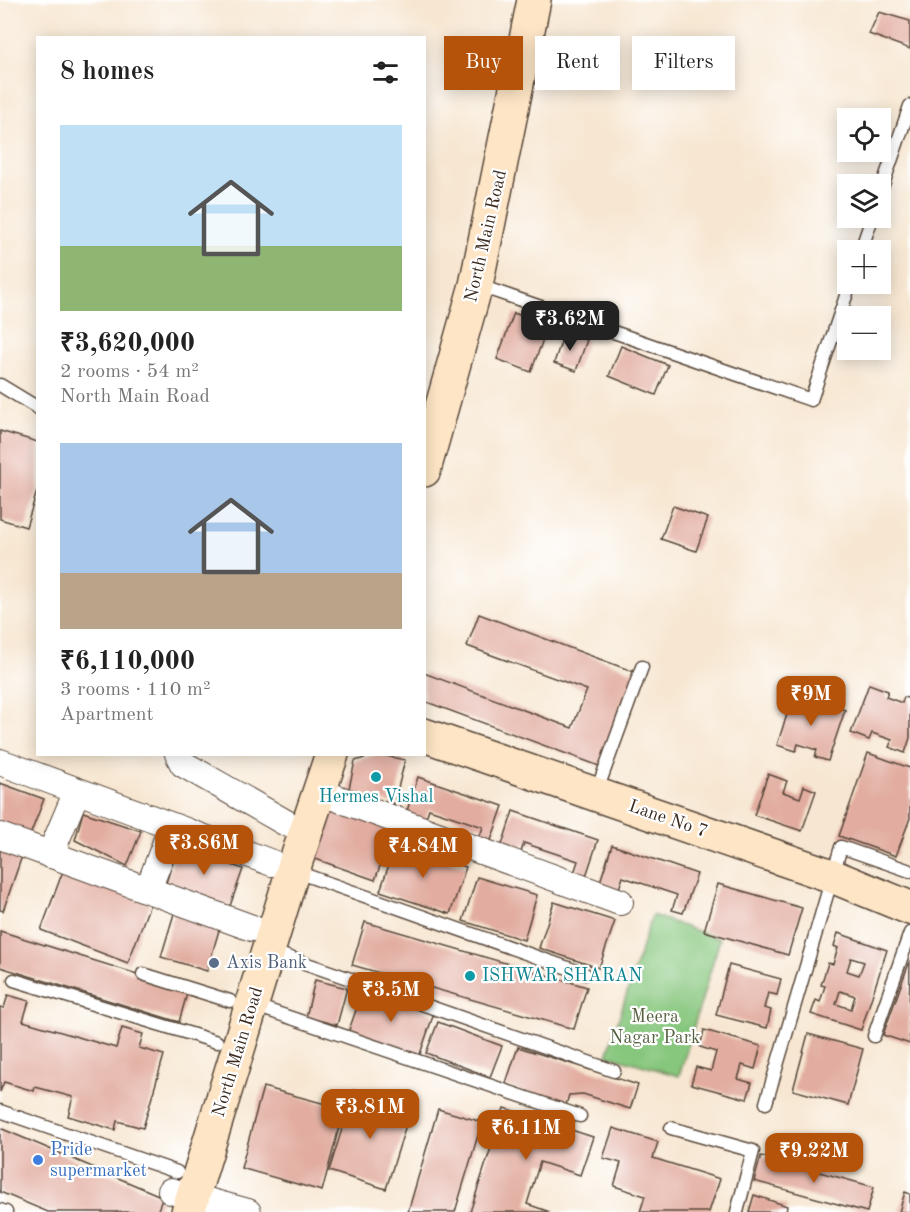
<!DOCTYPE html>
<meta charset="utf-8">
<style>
:root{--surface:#fff;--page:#f2f2f2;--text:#222;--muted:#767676;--accent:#b45309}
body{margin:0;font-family:"Old Standard TT",serif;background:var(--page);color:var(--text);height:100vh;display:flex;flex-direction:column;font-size:22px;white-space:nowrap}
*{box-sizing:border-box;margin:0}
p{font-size:20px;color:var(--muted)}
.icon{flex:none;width:33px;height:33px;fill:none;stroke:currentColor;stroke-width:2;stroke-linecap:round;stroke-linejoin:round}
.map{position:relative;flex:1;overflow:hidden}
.drawer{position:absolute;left:36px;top:36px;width:390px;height:720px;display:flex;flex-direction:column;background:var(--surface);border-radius:0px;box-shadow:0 3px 15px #0003}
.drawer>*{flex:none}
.hud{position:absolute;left:444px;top:36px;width:375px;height:54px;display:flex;gap:12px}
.fabs{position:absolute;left:837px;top:108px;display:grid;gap:12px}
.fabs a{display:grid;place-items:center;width:54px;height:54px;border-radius:0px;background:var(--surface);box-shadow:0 3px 15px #0003;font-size:30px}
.price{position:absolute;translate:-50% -51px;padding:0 14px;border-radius:12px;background:var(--accent);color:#fff;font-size:20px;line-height:39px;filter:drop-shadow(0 2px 3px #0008)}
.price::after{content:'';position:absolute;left:50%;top:36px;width:18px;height:14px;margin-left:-9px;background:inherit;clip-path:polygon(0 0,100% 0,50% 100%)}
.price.current{background:#222;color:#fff}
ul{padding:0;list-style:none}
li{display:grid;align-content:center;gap:12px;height:318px;padding:0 24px}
li span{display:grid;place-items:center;height:186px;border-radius:0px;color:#555}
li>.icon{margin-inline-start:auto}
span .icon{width:108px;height:108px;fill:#fffc;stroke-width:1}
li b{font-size:26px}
h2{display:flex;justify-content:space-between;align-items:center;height:72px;padding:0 24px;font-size:26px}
.chip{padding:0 21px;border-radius:0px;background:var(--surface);box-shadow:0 3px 15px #0003;font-size:21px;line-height:54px}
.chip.current{background:var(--accent);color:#fff}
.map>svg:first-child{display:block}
</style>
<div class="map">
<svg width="910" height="1212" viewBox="0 0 910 1212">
<rect width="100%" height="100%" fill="#fff"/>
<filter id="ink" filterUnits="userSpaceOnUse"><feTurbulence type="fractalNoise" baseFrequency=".0167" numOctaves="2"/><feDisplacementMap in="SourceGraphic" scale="12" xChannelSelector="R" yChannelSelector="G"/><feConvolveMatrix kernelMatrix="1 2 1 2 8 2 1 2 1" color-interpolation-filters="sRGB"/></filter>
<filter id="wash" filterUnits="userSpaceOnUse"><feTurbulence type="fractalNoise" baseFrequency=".008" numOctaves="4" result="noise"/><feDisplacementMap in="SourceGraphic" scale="24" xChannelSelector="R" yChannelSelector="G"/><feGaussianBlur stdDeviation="1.35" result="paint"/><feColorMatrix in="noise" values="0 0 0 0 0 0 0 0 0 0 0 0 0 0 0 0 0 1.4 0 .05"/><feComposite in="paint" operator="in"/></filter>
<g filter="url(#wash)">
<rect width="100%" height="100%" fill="#f7e7d2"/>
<!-- green -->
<polygon fill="#86c67d" stroke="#60784e" stroke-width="1.5" points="652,915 720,939 679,1076 607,1055"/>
<g id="blocks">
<!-- building -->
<g fill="#e2ada0" fill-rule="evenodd">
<polygon points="879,12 910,21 910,49 869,34"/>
<polygon points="514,313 548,326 531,372 497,359"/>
<polygon points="564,333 587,340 576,371 554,363"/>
<polygon points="621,346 668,365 656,395 609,376"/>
<polygon points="0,431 38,442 38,488 26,527 0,519"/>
<polygon points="673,506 708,518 696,551 661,539"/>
<polygon points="479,614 637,673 602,767 424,701 424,673 572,728 587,690 467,646"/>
<polygon points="869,684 888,691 886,697 902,703 904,697 910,699 910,738 905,753 889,747 892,740 872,733 869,740 851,733"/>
<polygon points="794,693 813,699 811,706 830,712 832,705 845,710 828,761 815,757 817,750 798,744 796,751 777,745"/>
<polygon points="868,753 910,768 910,818 896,856 839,836"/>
<polygon points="377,754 405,760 394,804 348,793 355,761"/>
<polygon points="768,774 787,781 783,792 800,798 804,786 816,791 802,831 754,815"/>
<polygon points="418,777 503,806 489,846 478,842 483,827 429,809 424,823 405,817"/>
<polygon points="0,783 44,799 29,838 0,824"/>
<polygon points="329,804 394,827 375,880 310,857"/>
<polygon points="513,811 598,840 585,879 573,876 578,861 524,843 519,858 500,851"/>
<polygon points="83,812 141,831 127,866 75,840"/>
<polygon points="396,844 466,867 450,914 380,891"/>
<polygon points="0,845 23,853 3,911 0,910"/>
<polygon points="612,845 697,874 683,913 672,910 677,895 623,877 618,891 599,885"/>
<polygon points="178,846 243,869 230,906 166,883"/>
<polygon points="63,871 150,904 128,963 41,930"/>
<polygon points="477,877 537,895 524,940 463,921"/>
<polygon points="718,884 802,908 788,955 704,931"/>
<polygon points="554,902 615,921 599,968 539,948"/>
<polygon points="176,907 222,920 207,971 161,957"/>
<polygon points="365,922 587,987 574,1029 352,965"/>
<polygon points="0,931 188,990 179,1022 0,967"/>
<path d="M838 933 887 950 861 1030 811 1014 816 1000 820 1002 825 986 821 985 828 963 833 964 838 948 834 946ZM851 958 864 962 859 975 847 971ZM840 991 855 996 851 1009 836 1004Z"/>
<polygon points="910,960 909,1024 910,1044 883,1035"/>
<polygon points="729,965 781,979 777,995 768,993 764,1008 771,1010 767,1028 716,1015"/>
<polygon points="315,980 347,988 337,1025 306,1017"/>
<polygon points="363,990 434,1013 419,1057 348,1033"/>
<polygon points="8,995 29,1001 23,1021 116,1048 122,1028 143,1034 139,1048 164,1055 143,1128 117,1121 115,1130 68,1116 73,1097 35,1087 34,1091 4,1082 0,1092 0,1007 4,1008"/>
<polygon points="438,1022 502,1046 490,1077 426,1053"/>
<polygon points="704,1030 761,1046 755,1069 742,1065 738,1079 752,1083 747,1099 691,1084 696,1067 711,1071 716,1052 700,1047"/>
<polygon points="808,1034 863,1049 848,1105 793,1090"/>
<polygon points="518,1047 638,1085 630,1109 583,1094 569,1095 566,1105 505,1086"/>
<polygon points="263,1087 344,1109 322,1191 241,1168"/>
<polygon points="354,1090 411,1109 386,1189 329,1171"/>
<polygon points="504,1108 593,1137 580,1175 540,1162 527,1204 550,1212 470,1212"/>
<polygon points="438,1109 482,1122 455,1212 408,1212"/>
<polygon points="0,1128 163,1197 157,1212 48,1212 0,1192"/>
<polygon points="613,1128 658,1142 653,1158 720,1179 709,1212 640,1212 645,1196 614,1186 621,1163 603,1158"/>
<polygon points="761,1156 874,1187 867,1212 754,1181"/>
<polygon points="905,1192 910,1194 910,1212 899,1212"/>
<polygon points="754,1195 787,1206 786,1212 749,1212"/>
</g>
</g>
</g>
<g filter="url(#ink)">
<use href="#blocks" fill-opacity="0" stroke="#574639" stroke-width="1.5"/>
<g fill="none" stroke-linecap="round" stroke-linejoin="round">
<!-- service casing -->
<g stroke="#574639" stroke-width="15">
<g id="service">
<polyline points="880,193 910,106"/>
<polyline points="861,250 872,218"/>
<polyline points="477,285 811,400 850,284"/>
<polyline points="0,385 38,408"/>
<polyline points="596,793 642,667"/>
<polyline points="294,871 585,974"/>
<polyline points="270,951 614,1071"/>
<polyline points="143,974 230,1001"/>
<polyline points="14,980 217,1042"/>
<polyline points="253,1005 580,1116"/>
<polyline points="874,1036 910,933"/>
<polyline points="766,1103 841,847 910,871"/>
<polyline points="0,1111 177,1172"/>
<polyline points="671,1128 753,1151 737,1212"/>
<polyline points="0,1210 6,1212"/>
</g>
</g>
<!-- minor casing -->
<g stroke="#574639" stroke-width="28">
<g id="minor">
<polyline points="178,754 183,764 286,823"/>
<polyline points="0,762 272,863"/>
<polyline points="320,792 620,902"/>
<polyline points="0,836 252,928"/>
<polyline points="50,855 77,791"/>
<polyline points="148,890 172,826"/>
<polyline points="171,1191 248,1212"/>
</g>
</g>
<!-- secondary casing -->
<g stroke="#574639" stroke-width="36">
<g id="secondary">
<polyline points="424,470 476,285 534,0"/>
<polyline points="424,735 832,876 910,908"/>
<polyline points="188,1212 293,870 332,754"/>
</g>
</g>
<!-- service -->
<use href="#service" stroke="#fff" stroke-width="12"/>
<!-- minor -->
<use href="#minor" stroke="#fff" stroke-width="26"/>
<!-- secondary -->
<use href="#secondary" stroke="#fde5c5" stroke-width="33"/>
</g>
</g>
<!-- markers -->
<g fill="#0f9aa8" stroke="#fff" stroke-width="2">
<circle cx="376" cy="777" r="6"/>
<circle cx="470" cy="976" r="6"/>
</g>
<circle fill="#5c6f8a" stroke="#fff" stroke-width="2" cx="214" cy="963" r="6"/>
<circle fill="#3f7fe0" stroke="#fff" stroke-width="2" cx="38" cy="1160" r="6"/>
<g text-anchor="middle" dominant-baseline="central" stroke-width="4.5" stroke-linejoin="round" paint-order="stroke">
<!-- street labels -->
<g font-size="18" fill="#3b2a1e" stroke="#fff">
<text transform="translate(486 236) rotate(-77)">North Main Road</text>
<text transform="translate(668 819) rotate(19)">Lane No 7</text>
<text transform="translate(238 1052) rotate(-73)">North Main Road</text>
</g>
<!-- culture labels -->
<g font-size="18" fill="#0d838f" stroke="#fff">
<text x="376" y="797">Hermes Vishal</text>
<text x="482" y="976" text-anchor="start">ISHWAR SHARAN</text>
</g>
<!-- service labels -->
<g font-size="18" fill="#4e5e75" stroke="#fff" text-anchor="start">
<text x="226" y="963">Axis Bank</text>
</g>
<!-- park labels -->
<g font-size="18" fill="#55613f" stroke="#fff">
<text x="655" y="1017">Meera<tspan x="655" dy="21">Nagar Park</tspan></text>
</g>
<!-- shop labels -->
<g font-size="18" fill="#366cbe" stroke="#fff" text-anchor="start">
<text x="50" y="1150">Pride<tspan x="50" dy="21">supermarket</tspan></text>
</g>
</g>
</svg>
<div class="fabs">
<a><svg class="icon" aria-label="locate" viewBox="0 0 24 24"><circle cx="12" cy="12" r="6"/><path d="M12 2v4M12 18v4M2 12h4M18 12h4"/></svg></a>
<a><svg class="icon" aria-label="layers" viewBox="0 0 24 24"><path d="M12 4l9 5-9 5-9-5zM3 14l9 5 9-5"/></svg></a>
<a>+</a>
<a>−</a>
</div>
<b class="price current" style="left:570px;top:352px">₹3.62M</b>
<b class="price" style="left:811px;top:727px">₹9M</b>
<b class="price" style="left:204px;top:876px">₹3.86M</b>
<b class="price" style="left:423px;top:879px">₹4.84M</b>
<b class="price" style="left:391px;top:1023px">₹3.5M</b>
<b class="price" style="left:370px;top:1140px">₹3.81M</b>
<b class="price" style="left:526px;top:1161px">₹6.11M</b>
<b class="price" style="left:814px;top:1184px">₹9.22M</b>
<div class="hud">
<a class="chip current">Buy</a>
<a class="chip">Rent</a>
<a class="chip">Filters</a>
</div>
<section class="drawer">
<h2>8 homes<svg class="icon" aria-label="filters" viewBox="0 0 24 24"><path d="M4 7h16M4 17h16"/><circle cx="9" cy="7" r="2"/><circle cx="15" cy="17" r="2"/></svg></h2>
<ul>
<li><span style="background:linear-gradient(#bfe0f5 65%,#8fb573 0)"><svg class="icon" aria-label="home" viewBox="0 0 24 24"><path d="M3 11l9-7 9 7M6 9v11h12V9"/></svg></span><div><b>₹3,620,000</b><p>2 rooms · 54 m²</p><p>North Main Road</p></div></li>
<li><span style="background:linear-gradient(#a9c7e8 70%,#b9a48a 0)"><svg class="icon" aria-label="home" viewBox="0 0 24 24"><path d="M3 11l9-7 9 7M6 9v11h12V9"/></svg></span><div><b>₹6,110,000</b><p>3 rooms · 110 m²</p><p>Apartment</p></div></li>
</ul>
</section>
</div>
